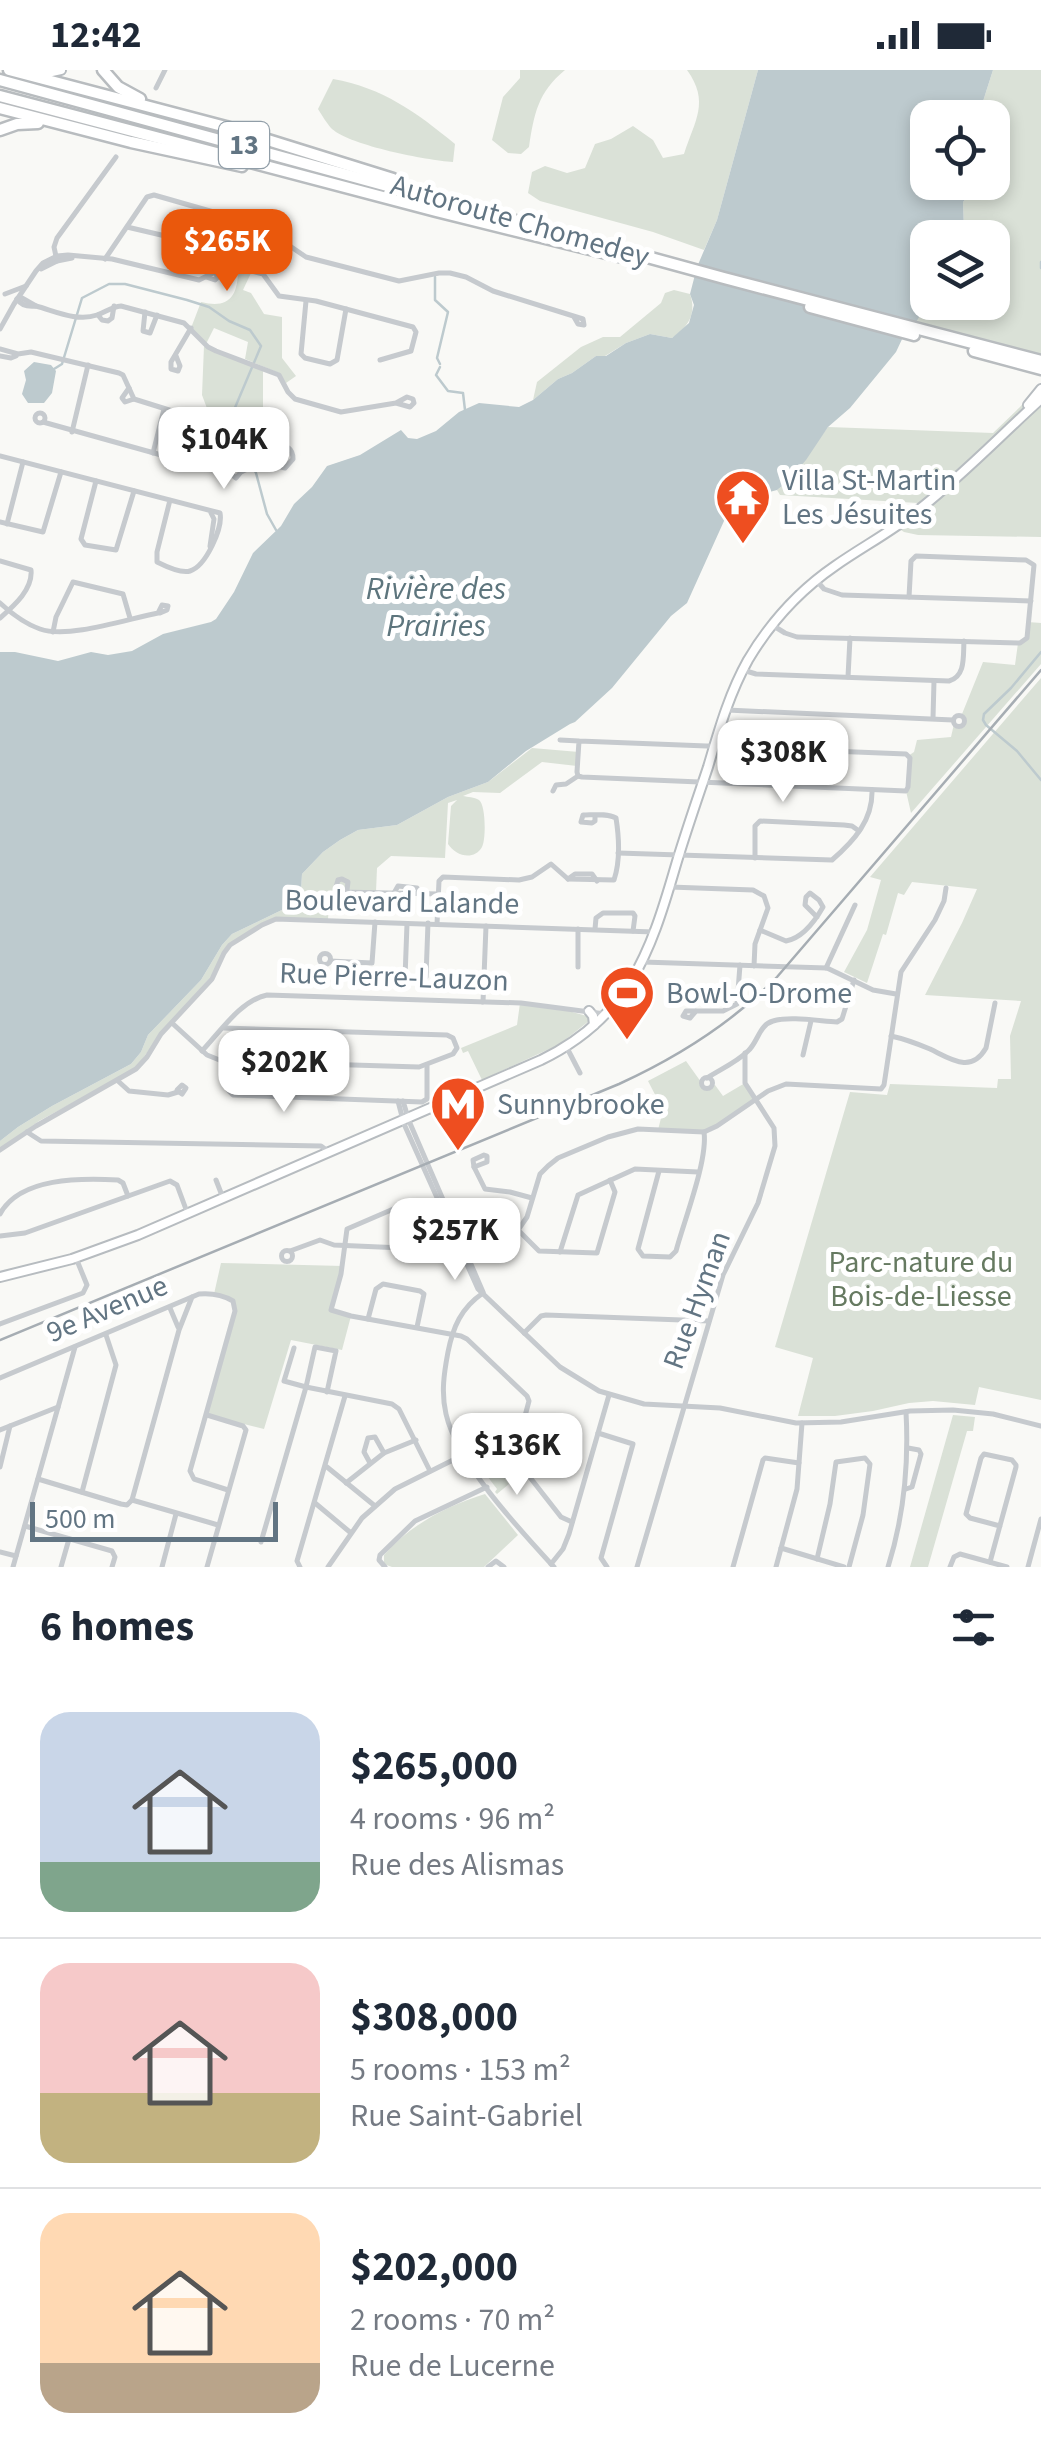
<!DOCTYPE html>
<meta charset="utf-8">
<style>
:root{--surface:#fff;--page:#f2f2f3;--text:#1f2937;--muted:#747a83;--line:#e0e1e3;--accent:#ea580c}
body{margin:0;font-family:"Source Sans 3",sans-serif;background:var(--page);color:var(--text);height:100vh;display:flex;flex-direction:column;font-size:38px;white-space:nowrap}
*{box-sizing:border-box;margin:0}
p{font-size:32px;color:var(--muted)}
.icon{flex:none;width:55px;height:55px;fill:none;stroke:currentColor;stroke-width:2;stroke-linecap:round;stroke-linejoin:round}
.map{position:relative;height:1497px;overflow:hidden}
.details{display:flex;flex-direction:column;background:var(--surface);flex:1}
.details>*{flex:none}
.fabs{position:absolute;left:910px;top:30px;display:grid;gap:20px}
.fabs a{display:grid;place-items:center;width:100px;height:100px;border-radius:20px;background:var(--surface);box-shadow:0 5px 15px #0003;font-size:50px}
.scale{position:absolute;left:30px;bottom:25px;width:248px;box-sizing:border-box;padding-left:10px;border:5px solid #627583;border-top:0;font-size:28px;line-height:35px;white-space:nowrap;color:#627583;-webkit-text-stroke:8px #fff;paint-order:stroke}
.price{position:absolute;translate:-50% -85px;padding:0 22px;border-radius:20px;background:#fff;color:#222;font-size:32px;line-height:65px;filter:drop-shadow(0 2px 5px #0008)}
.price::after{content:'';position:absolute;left:50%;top:60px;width:30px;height:22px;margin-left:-15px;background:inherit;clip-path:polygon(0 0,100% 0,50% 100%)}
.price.on{background:var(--accent);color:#fff}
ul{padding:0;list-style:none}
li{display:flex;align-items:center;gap:30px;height:250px;padding:0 40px}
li+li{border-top:2px solid var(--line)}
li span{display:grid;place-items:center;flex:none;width:280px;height:200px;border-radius:30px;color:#555}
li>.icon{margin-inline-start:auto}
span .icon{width:120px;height:120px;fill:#fffc;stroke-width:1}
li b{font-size:42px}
h2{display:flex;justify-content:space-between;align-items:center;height:120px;padding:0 40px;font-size:42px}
.status{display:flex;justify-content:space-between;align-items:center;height:70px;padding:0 50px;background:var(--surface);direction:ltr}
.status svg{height:28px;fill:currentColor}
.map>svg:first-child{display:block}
</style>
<div class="status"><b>12:42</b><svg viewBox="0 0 49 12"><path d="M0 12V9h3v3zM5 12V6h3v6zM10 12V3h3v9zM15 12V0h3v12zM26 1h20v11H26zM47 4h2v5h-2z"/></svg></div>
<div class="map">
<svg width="1041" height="1497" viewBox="0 0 1041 1497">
<rect width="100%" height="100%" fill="#f9f9f6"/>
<!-- green -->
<g fill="#dae1d7">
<path d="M520 0H565C538 22 534 44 529 77L521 84 508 83 492 70 503 27 520 8Z"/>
<path d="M687 0H758L717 150 704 180 653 162 540 131 528 123 532 102 545 96 567 103 585 98 595 74 611 69 633 56 653 70 663 88 684 84C695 50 710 32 687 0Z"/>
<polygon points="993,0 1041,0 1041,284 912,253 928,232 992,232 992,168 961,167 964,160 963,132 973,120 971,113 992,112 992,48 978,47"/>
<path d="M333 9C383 18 416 42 455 74L453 92C426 90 352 76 332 59 327 54 322 45 318 39Z"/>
<path d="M238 200 251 203 243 220 251 223 264 244 282 247V288L296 306 286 313 279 303 245 289 248 272 214 258 206 274 191 258 201 232C228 239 238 227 238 200Z"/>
<path d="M674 220 690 224C697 244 688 257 672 268L650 264 626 273 605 286H596L572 303 558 309 533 330 537 312 581 277 603 267H620L661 233 665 223Z"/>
<polygon points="204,276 263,301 263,344 246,361 255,391 242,398 228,377 204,348 208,341 202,325"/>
<polygon points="1041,313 1041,467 918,465 904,462 892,454 918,433 780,425 777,420 786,413 828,357 993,363 1020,337"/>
<polygon points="1028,552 1041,553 1041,594 911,743 906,721 908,686 914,682 917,670 951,667 954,654 959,656 964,653 962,647 956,646 962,644 983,592 1015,595 1018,573 1024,572"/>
<polygon points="1041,608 1041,1330 979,1317 975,1335 933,1331 909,1333 873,1341 835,1346 798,1346 813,1288 775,1277 850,1022 887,1025 890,1014 997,1018 998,1009 1011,1009 1010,966 1021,931 925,925 962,853 977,819 912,812 904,825 898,823 886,865 883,864 867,913 844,902 867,860 881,810 870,807"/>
<path d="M532 678 579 682 577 696 542 692 500 723 473 722 463 726C468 727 474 727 479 730 486 735 486 770 482 777 473 792 455 785 448 774L451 736 457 730 448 733 445 788 391 786 377 798 376 822 336 821 335 833 329 834 328 849H272L226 878 214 903 161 963 139 994 126 1004 39 1051 0 1079V1071L18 1057 52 1036 131 994 141 982 148 965 201 910 222 875 232 864 288 837C287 829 294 823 301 819L302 804 323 782 340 770 358 760 397 755 448 727 488 712Z"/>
<polygon points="520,933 561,939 587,946 589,951 560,974 482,1010 468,981 463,983 461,978 517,955"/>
<polygon points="686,991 706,1019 715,1015 723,1026 745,1013 755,1030 704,1062 658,1060 663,1040 648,1011"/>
<polygon points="221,1193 343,1196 331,1240 351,1246 342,1280 291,1270 264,1359 207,1345 235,1241 233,1231 214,1224"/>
<polygon points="492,1343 517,1365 511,1387 519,1398 505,1409 509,1414 497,1424 495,1422 497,1419 481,1398 479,1400 469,1387 492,1365 481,1354"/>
<polygon points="953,1345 975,1347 973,1361 967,1361 928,1497 910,1497"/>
<path d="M485 1424 518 1465 484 1497H392L384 1494V1485C410 1455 446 1436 485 1424Z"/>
</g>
<!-- water -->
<g fill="#bdcace">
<polygon points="758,0 993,0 978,47 928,48 928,112 971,113 973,120 963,132 964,160 961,167 928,168 928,233 916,252 904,265 896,282 850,338 828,357 806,390 786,413 777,420 754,426 724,451 687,533 671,546 612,618 575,652 570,654 526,681 488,712 448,727 397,755 358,760 340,770 323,782 302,804 301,820 294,823 288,832 288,837 232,864 222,875 201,910 148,965 141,982 131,994 52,1036 18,1057 0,1071 0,582 15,582 58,591 91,582 108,585 132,581 163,564 211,552 216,549 234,522 253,483 281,456 294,434 312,417 327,396 360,385 401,360 408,368 417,369 436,361 459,342 479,333 519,337 533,330 558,309 572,303 596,286 606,286 626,273 650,264 672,268 689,253 694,235 690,224 697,197 717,150"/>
<polygon points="34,292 51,295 56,301 52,323 44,333 28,333 22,324 26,310 24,301"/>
</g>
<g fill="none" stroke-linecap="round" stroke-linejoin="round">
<!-- stream -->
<g stroke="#bdcace" stroke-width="2.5">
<polyline points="1041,192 1041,198"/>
<polyline points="435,207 435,230 448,242 437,288 440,294"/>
<polyline points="440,297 436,305 448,321 463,323 465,340"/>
<polyline points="54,299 62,294 82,228 109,214 125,214 187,230 209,237 229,251 250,260 261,276 234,340 232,354 237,370 256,403 267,444 276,460"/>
<polyline points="1041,582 1011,618 984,644 983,650 986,655 1017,681 1041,710"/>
</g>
<!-- major casing -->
<g stroke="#b7bcc0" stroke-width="12">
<g id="major">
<polyline points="31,1 47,3 61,0"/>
<polyline points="1028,335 1041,319"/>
<polyline points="589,941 593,946 594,955"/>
<path d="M0 1207 72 1189 138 1165 541 990C628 948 650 884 675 798 685 764 697 730 708 697 719 660 729 624 748 590 770 553 800 520 835 496 862 477 891 462 917 441 960 408 1001 365 1041 329"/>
</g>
</g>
<!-- highway casing -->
<g stroke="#b8bcbf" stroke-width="15">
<g id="highway">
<polyline points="9,0 226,57 393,109"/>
<polyline points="103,0 118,17 140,29"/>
<polyline points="0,10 724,208 1041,291"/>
<polyline points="0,26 436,141 639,191"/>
<polyline points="0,38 131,72 242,96"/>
<polyline points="0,60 17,54 38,53"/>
<polyline points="810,237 914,265"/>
<polyline points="974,281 1041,299"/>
</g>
</g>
<!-- minor -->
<g stroke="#c6cace" stroke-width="5">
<polyline points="156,18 165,0"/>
<polyline points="127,157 191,172 199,166 209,141"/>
<polyline points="105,189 147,127 154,125 217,143 254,162 284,172 306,187 399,211 439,203 450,203 466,207 493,221 583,249 584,255 578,254 574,247"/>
<polyline points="57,191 54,177 57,168 116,87"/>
<polyline points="41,199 57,191 72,188"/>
<polyline points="206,207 215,210 217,208 216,201"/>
<polyline points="5,224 26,216"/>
<path d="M17 229C21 235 28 237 36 236 55 241 77 252 97 245 106 242 111 237 121 236L184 253 208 277 216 281 279 305 288 322 295 329 341 342 396 333 407 327 413 329 414 333 410 337 396 333"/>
<polyline points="17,229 22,228 36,236"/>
<polyline points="306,231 301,284 305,288 330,294 337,290 346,239"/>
<polyline points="145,242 143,261 150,263 157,245"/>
<polyline points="98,245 102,250 108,251 112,248 114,236"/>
<polyline points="0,259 14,234 36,201 43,193 57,186 68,185 112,189 199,210 229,195 263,204 279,226 316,231 413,257 416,262 411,281 380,290"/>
<polyline points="0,279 18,284 31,282 119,303 123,305 134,329 201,350 220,371 241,402"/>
<polyline points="0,286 11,288 16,286"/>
<polyline points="176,286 180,296 178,301 171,299 171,292 191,258"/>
<polyline points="129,318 122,328 125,332 134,329"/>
<circle cx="40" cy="348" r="5"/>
<polyline points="43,352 172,388"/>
<polyline points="72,362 88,295"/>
<path d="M276 374C287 376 293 378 293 389L285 398 262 392 267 379Z"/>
<circle cx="177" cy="388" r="6"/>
<polyline points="153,383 164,339"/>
<path d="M0 386 220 443C223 458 206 496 190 501 181 504 165 496 157 492V482L170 430"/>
<polyline points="235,392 230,403 236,408 241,402 262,392"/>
<polyline points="96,411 81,469 85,475 116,480 134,421"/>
<polyline points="0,452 43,462 61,402"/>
<polyline points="7,454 23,392"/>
<polyline points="210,476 214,449 211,443"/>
<path d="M0 491 31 500C33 519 15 535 0 548"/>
<polyline points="816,510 824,519 842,525 1031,531"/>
<path d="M0 533C11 543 25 554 40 559 69 569 127 549 158 543L162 535 168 536 167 540 160 543"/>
<polyline points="772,555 785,563 797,567 1020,573 1027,568 1034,495 1026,490 916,486 911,491 909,527"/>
<polyline points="53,562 56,547 73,512 123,524 130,548"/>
<path d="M743 600 756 604 949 611C966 606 963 586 964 571"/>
<polyline points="848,607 850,568"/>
<polyline points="727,640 953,650"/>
<circle cx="959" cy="651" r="5.5"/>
<polyline points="933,648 934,611"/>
<polyline points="560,670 579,671 906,684 910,688 908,717 906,721 582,707 578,706 577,702 579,671"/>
<polyline points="553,721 556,715 566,714 578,706"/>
<path d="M618 783 832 790C854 771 873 750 872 720"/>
<polyline points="755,788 755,756 760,751 844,755 852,756 859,761"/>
<polyline points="568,809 575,804 592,804 597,811"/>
<polyline points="670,817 753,820 764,826 768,838 755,874 754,896"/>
<polyline points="347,820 348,812 342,809 338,810 336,817 340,822 439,824"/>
<polyline points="394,823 398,816 417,818 420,822"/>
<polyline points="407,854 405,908 423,910 426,907 428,853"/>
<path d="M437 854 439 811 443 807 519 810 532 807 551 794 568 809 614 810C620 792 619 767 616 748 607 743 593 745 583 745L581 752 592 753 595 751V745"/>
<polyline points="578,859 578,897"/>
<polyline points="595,859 596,848 603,843 633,843 635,846 633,861"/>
<path d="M760 860 786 871C803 868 815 851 823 837L819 830 810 823 806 827 805 835 817 847"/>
<circle cx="325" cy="889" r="5.5"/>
<polyline points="330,891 372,893 375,852"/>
<polyline points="643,892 827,898 873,920 896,924"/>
<polyline points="826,898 855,835"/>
<polyline points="483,932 486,856"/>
<polyline points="696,941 690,948 683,946 686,941 723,941 737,934 740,895"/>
<polyline points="172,953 207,985 222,991 419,997 453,984 457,978 453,968 447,965 224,958"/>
<path d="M891 966C905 969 918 974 930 979 951 989 971 1004 986 978L995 933"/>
<polyline points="566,976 580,1003"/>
<path d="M202 981C220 962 241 930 267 925L521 933 605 944"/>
<polyline points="803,985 811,951"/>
<polyline points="230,992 229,1021 233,1025 422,1032 427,1029 427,996"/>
<circle cx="707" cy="1013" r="5.5"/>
<path d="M707 1008C721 999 737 992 748 981 758 972 759 955 773 951 789 946 819 951 837 952L842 949 854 910"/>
<polyline points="118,1011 129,1021 168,1025 178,1022"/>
<polygon points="182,1015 186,1018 182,1024 177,1020"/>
<polyline points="398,1031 404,1054 478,1219 560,1297 599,1321 644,1334 720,1338 796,1353 841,1352 910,1341 953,1340 993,1344 1041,1356"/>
<polyline points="403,1031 409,1051 483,1222"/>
<polyline points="27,1062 41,1071 321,1076 328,1081"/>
<polyline points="0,1080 36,1056 136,999 147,987 161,964 212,909 224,883 230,875 262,855 276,849 654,862"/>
<polygon points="484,1085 487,1086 487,1092 474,1097 473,1090"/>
<polyline points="474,1097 485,1119 510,1122 532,1128"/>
<path d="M659 1101 638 1179 643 1186 670 1187 676 1181C684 1151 708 1090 704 1062"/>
<polyline points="216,1110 223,1128"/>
<path d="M0 1144C20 1107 81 1108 118 1110L123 1113 128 1126"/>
<polyline points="518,1160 539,1181 597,1183 615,1122 610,1110"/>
<polyline points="0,1166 25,1163 170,1111 177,1115 187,1142"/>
<polyline points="502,1170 505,1181 496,1183 488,1169 487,1158 518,1160"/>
<path d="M423 1179C423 1164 421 1140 405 1134L347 1159 341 1204 331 1240 351 1246 461 1266 467 1269 527 1326 529 1331 514 1387 561 1447 572 1452"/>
<circle cx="287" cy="1186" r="5.5"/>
<polyline points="290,1181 320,1170 334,1175 470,1181 502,1170 518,1160 527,1147 540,1104 548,1096 558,1088 608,1067 638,1059 704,1062 717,1056 768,1021 786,1014 881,1019 884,1015 901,902 935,850 944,831 946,818"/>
<polyline points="560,1182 578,1125 635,1099 698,1102"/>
<path d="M483 1223C461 1238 453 1257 448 1282 444 1303 441 1323 446 1344 457 1393 520 1460 554 1497"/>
<polyline points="170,1238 178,1257"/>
<polyline points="368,1249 376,1219 383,1214 420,1221 424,1224 417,1257"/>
<polyline points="0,1254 83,1223 87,1215 76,1188"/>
<polyline points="524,1263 541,1246 546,1245 709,1251"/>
<polyline points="294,1278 284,1311 306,1317 315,1277 336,1281 327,1322"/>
<path d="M0 1308 199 1224C211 1223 223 1225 233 1231L235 1241 190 1401 194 1409 228 1420"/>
<polyline points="0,1360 58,1337"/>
<polyline points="598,1363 633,1374 601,1488 607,1497"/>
<polyline points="384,1383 416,1370"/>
<polyline points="0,1397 10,1356"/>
<polyline points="327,1397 375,1436"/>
<polyline points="38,1409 121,1434 127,1435 132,1430 218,1455"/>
<polyline points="346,1413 384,1383 375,1367 368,1368 364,1382 370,1393"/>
<polyline points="906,1419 912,1417 921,1384 919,1380 908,1378"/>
<polyline points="82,1422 116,1295 106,1265"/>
<polyline points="132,1430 179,1260 192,1227"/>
<polyline points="315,1433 351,1463"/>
<polyline points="25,1456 112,1481 115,1487 112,1497"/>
<polyline points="261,1472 306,1317 392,1334 399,1339 430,1401"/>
<polyline points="781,1478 844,1497"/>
<polyline points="0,1482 16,1486"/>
<polyline points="817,1489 830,1434 836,1392 865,1388 870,1394 863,1445 849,1497"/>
<polyline points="990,1492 1016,1397 1016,1395 1012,1390 984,1384 981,1388 966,1444 970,1448 1000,1456"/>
<polyline points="551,1494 563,1479 569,1464 609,1325"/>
<polyline points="13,1497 75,1277"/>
<polyline points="61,1497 69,1469"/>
<polyline points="162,1497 176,1444"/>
<polyline points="207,1497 246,1360 243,1356 207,1345"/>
<polyline points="300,1497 297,1491 345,1326"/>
<polyline points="328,1497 362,1448 395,1419 463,1385"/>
<polyline points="385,1497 379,1490 380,1485 415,1451 487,1417"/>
<polyline points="488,1497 496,1491 504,1497"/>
<polyline points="637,1497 723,1205 758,1133 775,1076 774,1058 745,1013 745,983"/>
<polyline points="733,1497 763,1390 765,1388 799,1393"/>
<polyline points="776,1497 797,1419 802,1353"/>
<path d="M888 1497C904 1446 909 1396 906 1342"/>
<polyline points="950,1497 954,1487 960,1484 1007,1497"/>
<polyline points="1028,1497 1041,1449"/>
</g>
<!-- major -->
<use href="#major" stroke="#fff" stroke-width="8"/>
<!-- highway -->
<use href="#highway" stroke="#fff" stroke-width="10"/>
<!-- tram -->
<path stroke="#a6adb3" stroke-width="2.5" d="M0 1270 619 1014C678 987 731 954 777 907L1041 600"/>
</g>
<!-- icons -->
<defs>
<g id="temple-pin" transform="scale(2.875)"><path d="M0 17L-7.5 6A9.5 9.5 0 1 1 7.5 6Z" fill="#ee4e20" stroke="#fff"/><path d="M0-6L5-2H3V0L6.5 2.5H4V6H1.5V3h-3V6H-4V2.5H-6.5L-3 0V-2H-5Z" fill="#fff"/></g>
<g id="stadium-pin" transform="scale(2.875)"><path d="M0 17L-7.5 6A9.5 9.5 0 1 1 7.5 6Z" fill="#ee4e20" stroke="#fff"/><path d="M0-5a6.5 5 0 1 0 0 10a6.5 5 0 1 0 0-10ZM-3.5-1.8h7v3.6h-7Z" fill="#fff"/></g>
<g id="metro-pin" transform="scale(2.875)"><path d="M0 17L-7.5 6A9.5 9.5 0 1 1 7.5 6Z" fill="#ee4e20" stroke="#fff"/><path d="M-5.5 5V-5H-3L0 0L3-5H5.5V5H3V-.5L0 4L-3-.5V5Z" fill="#fff"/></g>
</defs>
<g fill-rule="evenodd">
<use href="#temple-pin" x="743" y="427"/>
<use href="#stadium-pin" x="627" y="923"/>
<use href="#metro-pin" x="458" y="1034"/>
</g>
<g text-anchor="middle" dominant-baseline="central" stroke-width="10" stroke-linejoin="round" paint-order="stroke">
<!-- shield labels -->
<rect fill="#fff" stroke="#919ea8" stroke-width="2.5" x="219" y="52" width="50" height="46" rx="8"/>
<g font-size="28" font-weight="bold" fill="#627583">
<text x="244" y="75">13</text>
</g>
<!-- street labels -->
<g font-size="30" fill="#627583" stroke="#fff">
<text transform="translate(520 151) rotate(16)">Autoroute Chomedey</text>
<text transform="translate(402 832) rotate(1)">Boulevard Lalande</text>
<text transform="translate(394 907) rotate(2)">Rue Pierre-Lauzon</text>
<text transform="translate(697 1230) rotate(-70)">Rue Hyman</text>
<text transform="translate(107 1239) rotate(-23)">9e Avenue</text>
</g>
<!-- poi labels -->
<g font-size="30" fill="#627583" stroke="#fff" text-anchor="start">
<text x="782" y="410">Villa St-Martin<tspan x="782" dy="34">Les Jésuites</tspan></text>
<text x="666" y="923">Bowl-O-Drome</text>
<text x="497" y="1034">Sunnybrooke</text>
</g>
<!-- park labels -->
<g font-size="30" fill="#667a61" stroke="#fff">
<text x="921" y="1192">Parc-nature du<tspan x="921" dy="34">Bois-de-Liesse</tspan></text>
</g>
<!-- water labels -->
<g font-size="32" font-style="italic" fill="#5d757d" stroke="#fff">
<text x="436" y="519">Rivière des<tspan x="436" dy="37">Prairies</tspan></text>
</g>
</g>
</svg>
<div class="fabs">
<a><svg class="icon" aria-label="locate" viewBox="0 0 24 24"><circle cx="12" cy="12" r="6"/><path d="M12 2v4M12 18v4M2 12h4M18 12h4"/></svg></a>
<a><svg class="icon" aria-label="layers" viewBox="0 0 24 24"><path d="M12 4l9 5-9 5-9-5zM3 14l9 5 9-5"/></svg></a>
</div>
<div class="scale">500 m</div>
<b class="price on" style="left:227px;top:224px">$265K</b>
<b class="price" style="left:224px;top:422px">$104K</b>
<b class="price" style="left:783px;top:735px">$308K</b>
<b class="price" style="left:284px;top:1045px">$202K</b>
<b class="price" style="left:455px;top:1213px">$257K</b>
<b class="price" style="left:517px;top:1428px">$136K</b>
</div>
<section class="details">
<h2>6 homes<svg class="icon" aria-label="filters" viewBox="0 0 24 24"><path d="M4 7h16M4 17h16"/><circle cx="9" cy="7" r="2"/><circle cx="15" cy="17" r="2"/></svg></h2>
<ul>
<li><span style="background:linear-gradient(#c9d6e8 75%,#7fa58c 0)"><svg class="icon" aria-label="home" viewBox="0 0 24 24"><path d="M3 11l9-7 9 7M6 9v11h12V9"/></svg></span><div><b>$265,000</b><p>4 rooms · 96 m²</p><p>Rue des Alismas</p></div></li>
<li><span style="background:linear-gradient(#f6c9c9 65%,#c2b280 0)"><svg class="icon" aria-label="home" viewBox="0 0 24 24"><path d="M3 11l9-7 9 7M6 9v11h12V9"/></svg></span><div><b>$308,000</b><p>5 rooms · 153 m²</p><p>Rue Saint-Gabriel</p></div></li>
<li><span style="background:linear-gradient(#ffd9b3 75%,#b9a48a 0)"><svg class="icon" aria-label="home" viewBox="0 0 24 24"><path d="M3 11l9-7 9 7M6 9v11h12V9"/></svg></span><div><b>$202,000</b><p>2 rooms · 70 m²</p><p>Rue de Lucerne</p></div></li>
</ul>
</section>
